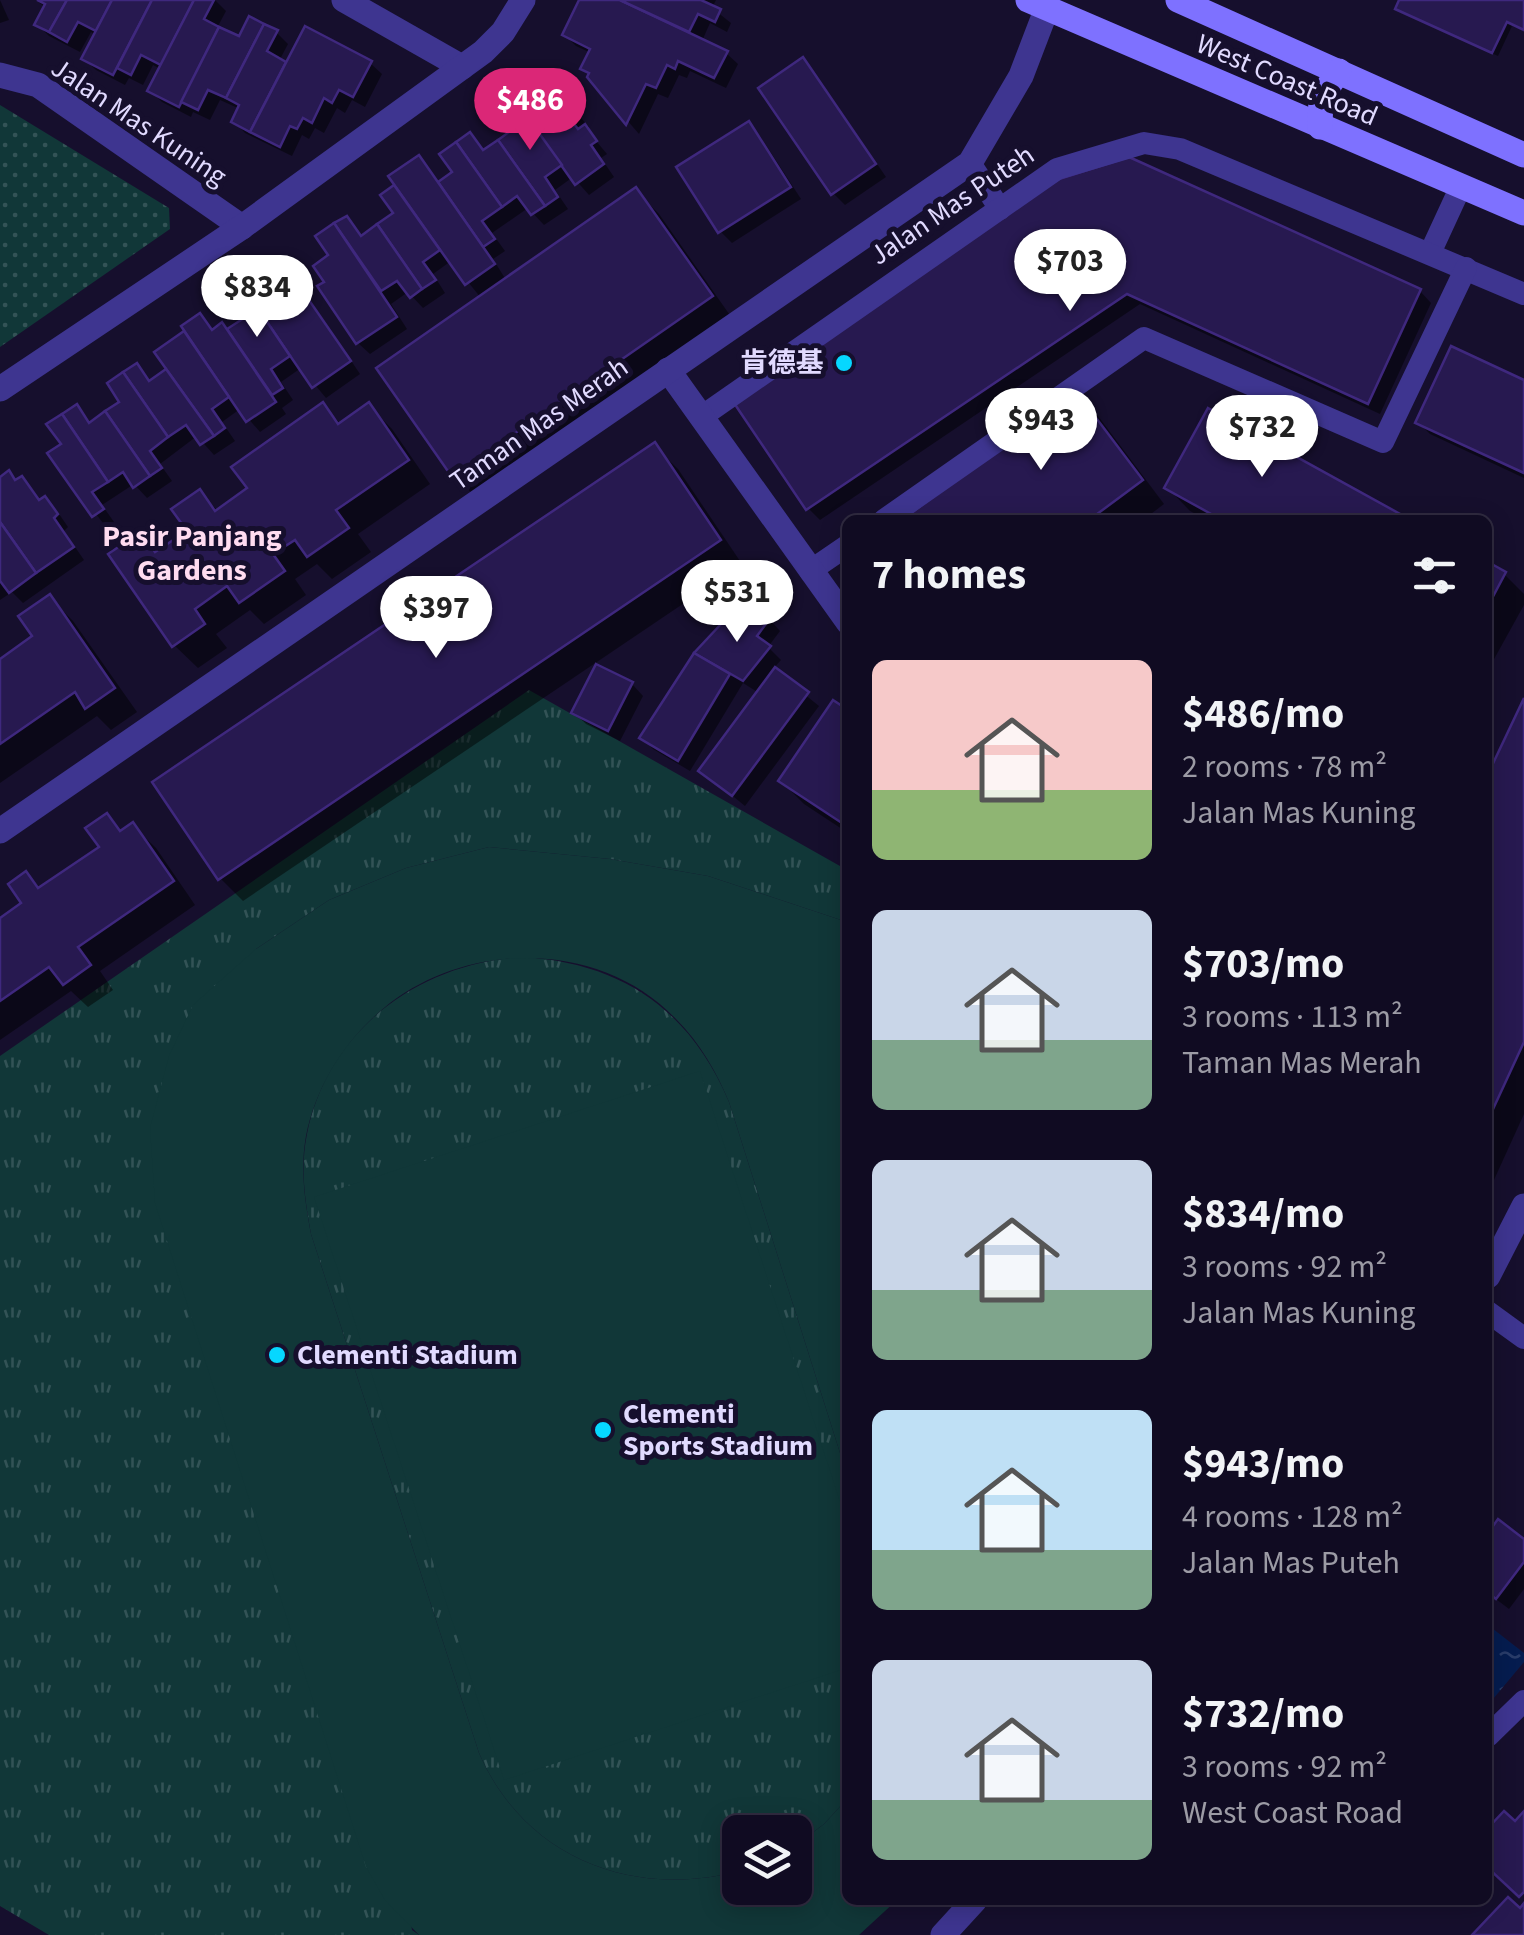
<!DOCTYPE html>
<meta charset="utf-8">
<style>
:root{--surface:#100b22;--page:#1e192f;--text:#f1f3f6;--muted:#9c9ba5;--line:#302b40;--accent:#db2777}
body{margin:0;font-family:"Source Sans 3","Noto Sans SC",sans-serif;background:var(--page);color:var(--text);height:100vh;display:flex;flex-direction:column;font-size:38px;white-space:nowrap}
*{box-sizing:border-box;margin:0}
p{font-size:32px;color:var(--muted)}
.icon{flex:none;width:55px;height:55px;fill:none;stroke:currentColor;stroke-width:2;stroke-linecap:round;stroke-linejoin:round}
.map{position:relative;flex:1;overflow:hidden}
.sheet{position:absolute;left:842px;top:515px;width:650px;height:1390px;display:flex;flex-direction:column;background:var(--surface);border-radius:15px;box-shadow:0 5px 25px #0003,0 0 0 2px var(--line)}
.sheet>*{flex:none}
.fabs{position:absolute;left:722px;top:1815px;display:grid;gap:20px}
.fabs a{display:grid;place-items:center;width:90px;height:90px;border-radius:15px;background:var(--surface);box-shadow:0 5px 25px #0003,0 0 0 2px var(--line);font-size:50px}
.price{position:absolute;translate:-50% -85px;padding:0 22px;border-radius:35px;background:#fff;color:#222;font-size:32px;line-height:65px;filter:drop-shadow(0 2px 5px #0008)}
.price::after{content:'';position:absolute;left:50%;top:60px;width:30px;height:22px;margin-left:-15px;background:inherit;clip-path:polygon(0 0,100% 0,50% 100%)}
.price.on{background:var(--accent);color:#fff}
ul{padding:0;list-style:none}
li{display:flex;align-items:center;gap:30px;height:250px;padding:0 30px}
li span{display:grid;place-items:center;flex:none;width:280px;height:200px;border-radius:15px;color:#555}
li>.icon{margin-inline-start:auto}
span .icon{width:120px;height:120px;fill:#fffc;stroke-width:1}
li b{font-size:42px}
h2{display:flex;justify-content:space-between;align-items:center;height:120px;padding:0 30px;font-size:42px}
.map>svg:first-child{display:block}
</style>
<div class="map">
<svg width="1524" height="1935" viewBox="0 0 1524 1935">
<defs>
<pattern id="grass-tufts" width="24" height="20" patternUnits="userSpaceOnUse" patternTransform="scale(2.5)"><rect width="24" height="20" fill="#113738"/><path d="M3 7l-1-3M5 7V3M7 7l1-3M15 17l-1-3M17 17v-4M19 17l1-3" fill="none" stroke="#335356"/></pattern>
<pattern id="park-dots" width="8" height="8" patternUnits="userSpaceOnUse" patternTransform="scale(2.5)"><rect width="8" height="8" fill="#113738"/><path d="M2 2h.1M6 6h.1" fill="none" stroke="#335356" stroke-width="1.8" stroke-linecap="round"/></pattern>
<pattern id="water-ripples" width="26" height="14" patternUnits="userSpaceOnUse" patternTransform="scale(2.5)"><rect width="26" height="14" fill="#051c4f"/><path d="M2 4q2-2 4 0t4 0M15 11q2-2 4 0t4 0" fill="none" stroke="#293c69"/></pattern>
</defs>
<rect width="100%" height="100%" fill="#160f2d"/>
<!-- grass -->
<g fill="url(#grass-tufts)">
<polygon points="529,690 847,870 847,922 708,876 610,859 489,847 406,868 329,900 256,949 412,1930 419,1935 49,1935 0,1906 0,1056"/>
<path d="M523 957C622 963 690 1010 729 1102L847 1475V1799L824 1824 795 1846V1832H740V1871C632 1899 525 1858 479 1753L311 1234C305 1201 300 1168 307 1134 328 1029 420 963 523 957Z"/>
</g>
<!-- park -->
<polygon fill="url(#park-dots)" points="0,105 169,208 170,229 0,347"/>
<!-- garden -->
<g fill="#113738">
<path d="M489 847 610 859 708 876 847 922V1475L729 1102C716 1071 700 1043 676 1019 600 939 466 940 384 1008 345 1040 316 1086 306 1136 300 1169 305 1202 311 1234L479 1753C525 1858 632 1899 740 1871V1888H795V1846L824 1824 847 1799 848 1900H897L859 1935H419L385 1900 366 1867 155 1203 150 1128 169 1056 193 1005 256 949 329 900 406 868Z"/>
<polygon points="700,1071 847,1523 847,1668 504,1780 314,1197"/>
</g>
<!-- water -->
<polygon fill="url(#water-ripples)" points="1488,1625 1524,1653 1524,1662 1488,1705"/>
<!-- shadow -->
<g fill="#0007">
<polygon points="0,0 9,20 0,23"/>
<polygon points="36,0 215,0 226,11 217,28 240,39 276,32 288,44 279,61 288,65 370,63 382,74 365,107 352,100 345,113 337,108 324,133 315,128 309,139 302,135 292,156 245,133 234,121 240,109 220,100 210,120 193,112 191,117 162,102 150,90 162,70 153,65 143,85 129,78 125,85 96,70 84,59 97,35 91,32 80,52 49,36 37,24 46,8"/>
<polygon points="582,0 716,0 712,8 731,23 727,32 710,23 702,41 726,53 738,64 726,88 690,71 687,78 679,75 668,98 658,94 639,134 583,69 591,53 576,46 565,35"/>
<polygon points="1402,0 1524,0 1524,31 1512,26 1498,56 1403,13 1398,8"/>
<polygon points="802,60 814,72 886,177 845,205 833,193"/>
<polygon points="545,85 564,106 568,103 589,127 586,129 607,154 601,158 614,177 589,195 573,177 555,190 568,209 544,225 528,208 492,233 505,251 493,259 506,280 635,190 659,214 734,321 478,499 454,476 380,368 481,298 451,261 433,274 445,293 423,308 408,292 391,304 407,329 370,354 358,343 321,287 327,283 335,226 347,219 363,237 396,213 383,196 397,186 419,158 440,184 455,173 470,136 485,152 517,130"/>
<polygon points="748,125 760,136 801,199 732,243 720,231"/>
<polygon points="1060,182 1420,291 1431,303 1380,414 1140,304 820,520 808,508"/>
<polygon points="274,261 303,289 360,374 326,398 301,368 281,382 293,400 282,408 286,414 260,432 240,409 222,422 235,441 214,455 197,436 160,464 172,481 147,498 134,484 102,505 114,522 106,527 50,454 64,444 76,407 91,424 123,402 137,366 151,382 170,369 158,352 187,332 200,316 214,331 228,332 244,321 248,289"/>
<polygon points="1524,382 1524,478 1430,434 1418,422"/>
<polygon points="1075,393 1098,416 1164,504 1143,520 906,520"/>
<polygon points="323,406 341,424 369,406 392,429 430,484 358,534 371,552 332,579 317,564 295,579 306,595 264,624 250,610 216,634 227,648 198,668 174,645 140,535 158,553 190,531 200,493 218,511 250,489"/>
<polygon points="654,446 678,469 742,564 243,901 220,878"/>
<polygon points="21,479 41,502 45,500 57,511 68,527 64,531 84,560 23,603 12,592 0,600 0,480 17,482"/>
<polygon points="1167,487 1405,520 1207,520 1190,511"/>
<polygon points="1488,565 1504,574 1524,594 1524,605 1488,670"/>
<polygon points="49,597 73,621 137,712 111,730 97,716 0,783 0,662 36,637"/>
<polygon points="769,619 780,631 768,647 781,660 773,669 819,706 745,806 701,770 759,693 743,683 690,771 653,749 642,738 696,654 723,625 739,628"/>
<polygon points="632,684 643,696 620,741 586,724 574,712"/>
<polygon points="1524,704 1524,1114 1488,1193 1488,780"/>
<polygon points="848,713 848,833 804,804 781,781"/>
<polygon points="106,816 122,832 132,825 156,848 195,905 100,971 113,990 88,1007 71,991 0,1040 0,921 25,904 26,874 41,889 102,848"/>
<polygon points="1498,1522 1524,1542 1524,1589 1509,1609 1488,1593 1488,1537"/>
</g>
<!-- building -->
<g fill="#271950" stroke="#3f287e" stroke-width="2.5">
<polygon points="37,0 67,0 49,32 34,25 45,4"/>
<polygon points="67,0 112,0 96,31 78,22 67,42 49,32"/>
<polygon points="112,0 152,0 113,75 81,59"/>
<polygon points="152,0 194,0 161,65 141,55 131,75 117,68"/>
<polygon points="194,0 214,0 204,19 219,27 179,107 147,91"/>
<polygon points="579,0 620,0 728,51 714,78 678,61 675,69 667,65 656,88 646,84 626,125 587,77 589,73 580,69 590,49 562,35"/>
<polygon points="620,0 701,0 721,9 715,22 698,14 689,32"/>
<polygon points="1399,0 1524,0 1524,30 1507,22 1492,53 1395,9"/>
<polygon points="249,16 264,24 226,98 208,90 198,110 181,102 219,27 239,36"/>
<polygon points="264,24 278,30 267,51 286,62 250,132 231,122 239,105 226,98"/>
<polygon points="305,26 372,61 353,97 339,90 332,103 324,98 312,123 303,118 297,129 290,126 280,147 250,132"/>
<polygon points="803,57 876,164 831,195 758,88"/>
<polygon points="545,81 562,105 568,100 579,114 571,120 578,129 585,124 597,141 591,145 604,164 575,185 516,101"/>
<polygon points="516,101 562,165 545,177 558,197 545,206 498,140 513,129 501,112"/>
<polygon points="749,121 791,187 718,233 676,167"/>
<polygon points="470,132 483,150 498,140 545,206 531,215 517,196 502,207 456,142"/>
<polygon points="456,142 502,207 482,221 495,239 483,247 438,182 452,172 439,154"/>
<polygon points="419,155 495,264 465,285 388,176"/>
<polygon points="1129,157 1421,289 1368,404 1127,294 806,510 732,400 1059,179"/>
<polygon points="394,185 440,250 423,262 436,280 422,289 377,224 393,213 380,195"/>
<polygon points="636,187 713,296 452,477 376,368"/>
<polygon points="347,216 361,236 377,224 422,289 410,298 397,281 381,291 334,223"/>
<polygon points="334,223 397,317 356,344 317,286 324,282 313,266 328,255 315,236"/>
<polygon points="274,258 287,277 291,274 351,361 312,388 240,282"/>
<polygon points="245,289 290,356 271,369 283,388 272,395 227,329 241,320 227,301"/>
<polygon points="200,313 212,330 222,322 276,402 246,422 181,326"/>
<polygon points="184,331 229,397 212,409 225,428 214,436 154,352"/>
<polygon points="1451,346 1524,380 1524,473 1415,423"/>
<polygon points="137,363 149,381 166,369 214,436 200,445 186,425 168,437 123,372"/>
<polygon points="123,372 168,437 150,451 162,468 150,476 105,411 119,402 107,383"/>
<polygon points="1075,390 1143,480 1089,520 902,520"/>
<polygon points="323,402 338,424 369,402 409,460 336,510 349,528 307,557 295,540 273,554 285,571 239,603 227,586 195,609 205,624 172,647 108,554 141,532 155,552 187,531 171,509 200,489 215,511 247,488 231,467"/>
<polygon points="77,404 89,423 105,411 150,476 133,488 123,472 108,482 62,414"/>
<polygon points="1208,408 1411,520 1222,520 1164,488"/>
<polygon points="62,414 108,482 92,492 104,509 92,517 47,453 61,444 46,424"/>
<polygon points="655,442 721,540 218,880 152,782"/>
<polygon points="9,470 15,480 22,476 39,500 45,496 58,514 54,518 74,547 36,573 0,522 0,477"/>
<polygon points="0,522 36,573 9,593 0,581"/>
<polygon points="1488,562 1506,572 1488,606"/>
<polygon points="50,594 115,688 85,709 75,692 0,744 0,659 32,636 18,616"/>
<polygon points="754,605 771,617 757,636 771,646 743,681 694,653 722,623 738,625"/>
<polygon points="694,653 730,674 678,761 639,738"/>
<polygon points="596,664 633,682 608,731 571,713"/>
<polygon points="775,667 809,692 732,796 698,771"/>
<polygon points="1524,698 1524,1042 1488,1120 1488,774"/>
<polygon points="833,700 848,710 848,827 778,781"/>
<polygon points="107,813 120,831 133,822 174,881 78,947 91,965 63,985 49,967 0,1001 0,918 21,903 8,884 26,871 38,888 99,847 85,828"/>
<polygon points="1498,1519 1524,1539 1524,1562 1496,1599 1488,1593 1488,1533"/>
<polygon points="1504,1811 1515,1821 1524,1811 1524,1892 1519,1897 1488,1868 1488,1828"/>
<polygon points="1508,1897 1520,1908 1524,1903 1524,1935 1472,1935"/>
</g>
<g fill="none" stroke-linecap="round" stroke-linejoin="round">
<!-- lane -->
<g stroke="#3e3590" stroke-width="22">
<polyline points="970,163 1000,209"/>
<polyline points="1430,253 1461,186"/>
<polyline points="701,417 1057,169 1144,143 1180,149 1524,294"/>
<polyline points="884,520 1144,338 1383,442 1466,268"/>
<polyline points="810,571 848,545"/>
<polyline points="1488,1312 1524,1338"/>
<polyline points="1488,1736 1524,1701"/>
</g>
<!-- street -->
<g stroke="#3e3590" stroke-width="25">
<polyline points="344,0 462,67"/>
<polyline points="0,75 38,85 242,227"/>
<polyline points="668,370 848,622"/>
<polyline points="0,389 242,227 483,52 503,32 523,0"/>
<polyline points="0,831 970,163 1021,76 1047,8"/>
<polyline points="1488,1276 1524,1206"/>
<polyline points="943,1935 975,1900"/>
</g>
<!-- secondary -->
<g stroke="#7e71ff" stroke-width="25">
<polyline points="1028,0 1524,213"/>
<polyline points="1178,0 1524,155"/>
<polyline points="1320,127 1321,97 1339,71"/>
</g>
</g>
<!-- markers -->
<g fill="#06d7ff" stroke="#160f2d" stroke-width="4">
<circle cx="844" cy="363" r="10"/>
<circle cx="277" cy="1355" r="10"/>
<circle cx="603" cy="1430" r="10"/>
</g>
<g text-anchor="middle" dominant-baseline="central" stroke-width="10" stroke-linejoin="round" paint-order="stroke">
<!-- street labels -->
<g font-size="28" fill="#e1daff" stroke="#160f2d">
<text transform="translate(1287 80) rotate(23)">West Coast Road</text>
<text transform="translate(139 122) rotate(34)">Jalan Mas Kuning</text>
<text transform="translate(952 205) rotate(-34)">Jalan Mas Puteh</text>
<text transform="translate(539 424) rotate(-35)">Taman Mas Merah</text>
</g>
<!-- poi labels -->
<g font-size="28" font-weight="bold" fill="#e1daff" stroke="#160f2d" text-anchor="start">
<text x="824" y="363" text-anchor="end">肯德基</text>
<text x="297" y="1355">Clementi Stadium</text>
<text x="623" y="1414">Clementi<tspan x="623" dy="32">Sports Stadium</tspan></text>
</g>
<!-- neighbourhood labels -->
<g font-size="30" font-weight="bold" fill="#ffdcf0" stroke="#160f2d">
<text x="192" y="536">Pasir Panjang<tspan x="192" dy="34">Gardens</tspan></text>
</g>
</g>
</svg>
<div class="fabs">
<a><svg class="icon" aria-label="layers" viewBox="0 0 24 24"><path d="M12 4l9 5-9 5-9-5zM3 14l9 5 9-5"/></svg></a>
</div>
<b class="price on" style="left:530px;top:153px">$486</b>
<b class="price" style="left:1070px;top:314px">$703</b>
<b class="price" style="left:257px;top:340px">$834</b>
<b class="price" style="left:1041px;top:473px">$943</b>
<b class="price" style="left:1262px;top:480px">$732</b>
<b class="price" style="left:737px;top:645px">$531</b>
<b class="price" style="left:436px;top:661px">$397</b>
<section class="sheet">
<h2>7 homes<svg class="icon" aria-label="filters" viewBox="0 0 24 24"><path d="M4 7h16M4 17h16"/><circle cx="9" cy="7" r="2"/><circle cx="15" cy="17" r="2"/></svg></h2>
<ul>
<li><span style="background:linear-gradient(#f6c9c9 65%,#8fb573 0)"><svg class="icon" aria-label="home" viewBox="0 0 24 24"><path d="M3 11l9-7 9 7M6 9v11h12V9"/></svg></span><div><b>$486/mo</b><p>2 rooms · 78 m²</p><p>Jalan Mas Kuning</p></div></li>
<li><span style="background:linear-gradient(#c9d6e8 65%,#7fa58c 0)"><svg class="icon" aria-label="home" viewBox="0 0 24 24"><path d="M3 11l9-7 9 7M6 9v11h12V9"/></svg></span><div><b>$703/mo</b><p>3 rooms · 113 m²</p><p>Taman Mas Merah</p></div></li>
<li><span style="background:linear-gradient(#c9d6e8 65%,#7fa58c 0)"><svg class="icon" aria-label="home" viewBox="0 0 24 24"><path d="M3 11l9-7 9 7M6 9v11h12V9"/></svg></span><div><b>$834/mo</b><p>3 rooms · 92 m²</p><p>Jalan Mas Kuning</p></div></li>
<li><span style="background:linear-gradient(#bfe0f5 70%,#7fa58c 0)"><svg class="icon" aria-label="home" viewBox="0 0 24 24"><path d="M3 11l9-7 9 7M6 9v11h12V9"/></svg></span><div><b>$943/mo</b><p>4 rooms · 128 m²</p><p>Jalan Mas Puteh</p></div></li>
<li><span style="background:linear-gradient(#c9d6e8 70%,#7fa58c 0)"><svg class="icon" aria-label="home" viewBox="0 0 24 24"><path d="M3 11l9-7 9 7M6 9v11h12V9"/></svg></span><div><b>$732/mo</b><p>3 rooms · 92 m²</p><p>West Coast Road</p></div></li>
</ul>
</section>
</div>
